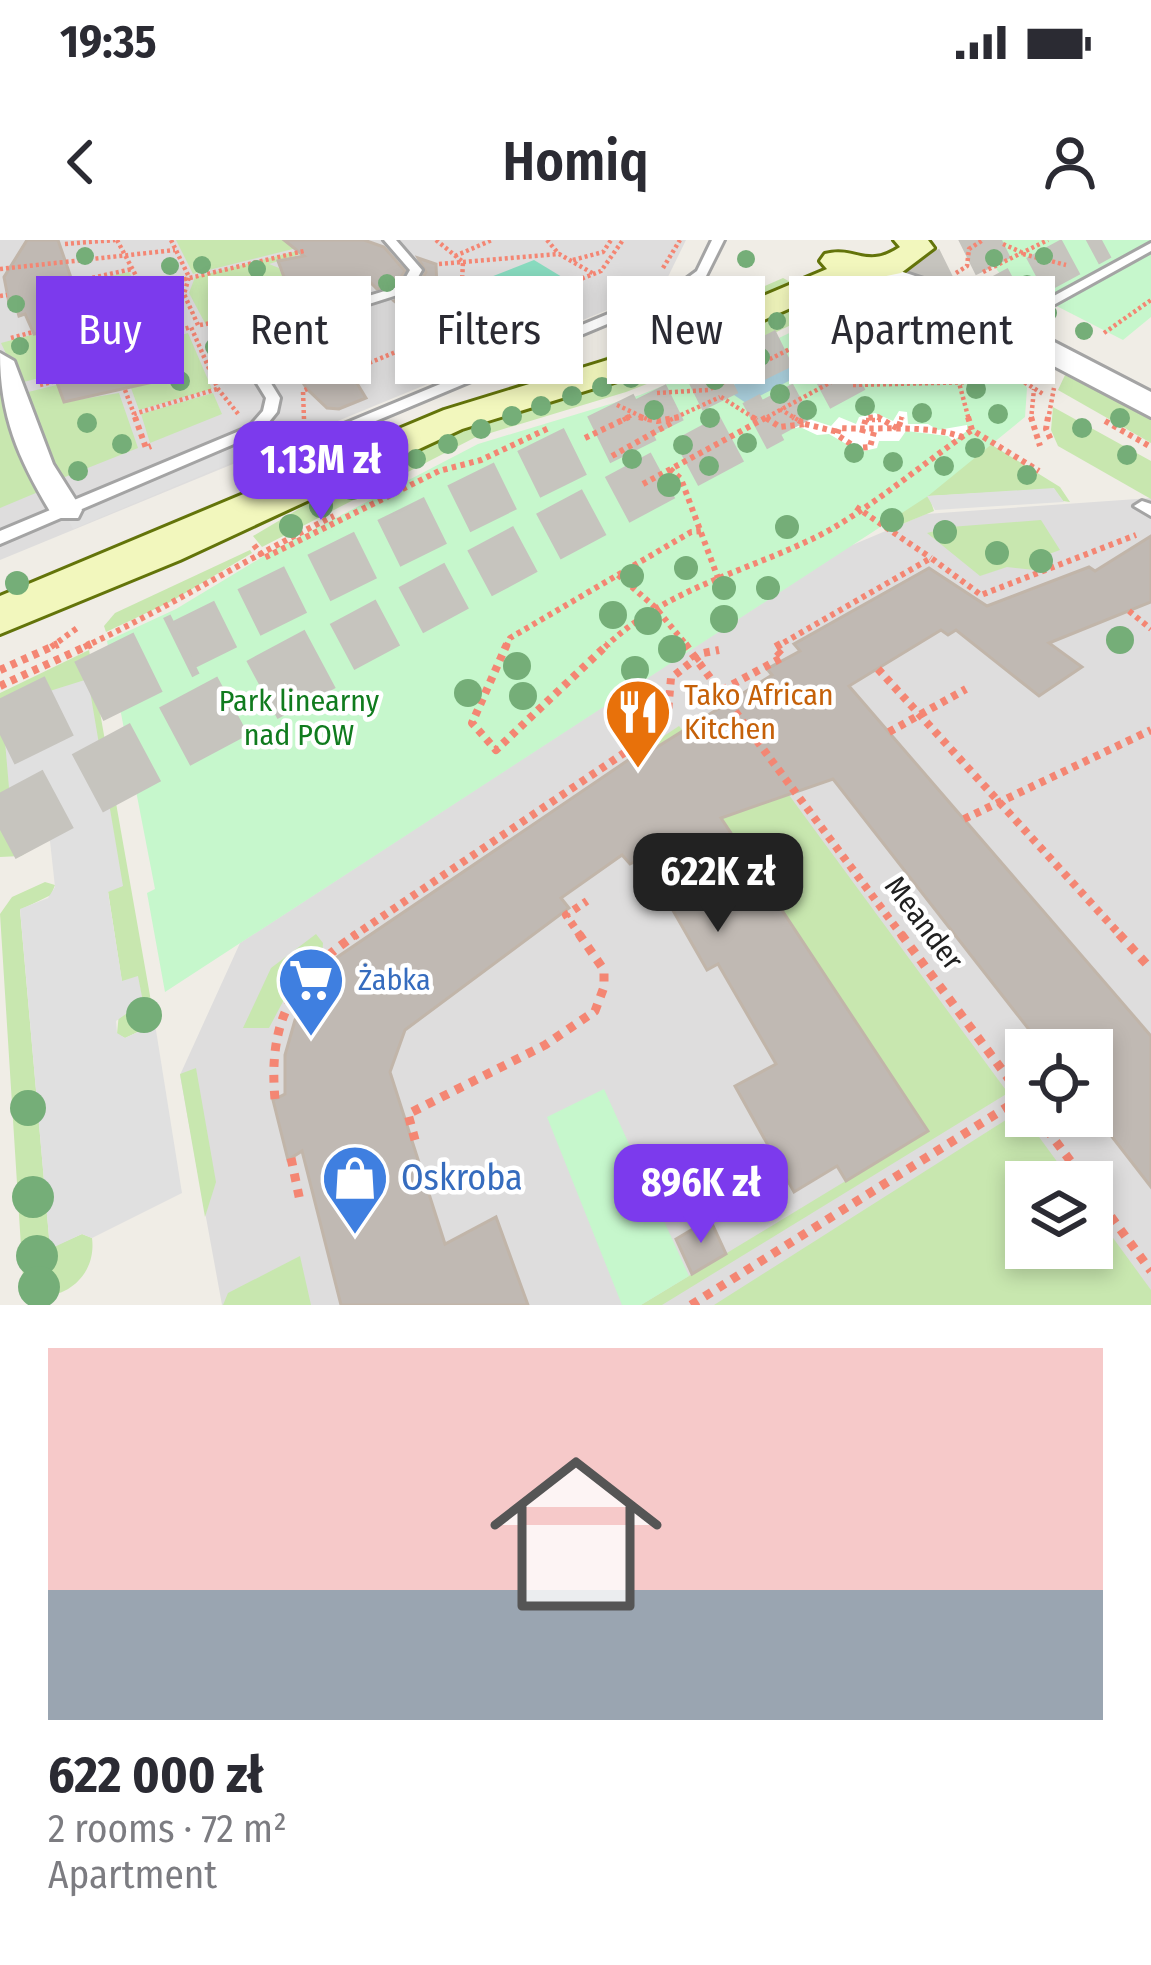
<!DOCTYPE html>
<meta charset="utf-8">
<style>
:root{--surface:#fff;--page:#f7f7f7;--text:#2b2b33;--muted:#7c7c81;--line:#e1e1e2;--accent:#7c3aed}
body{margin:0;font-family:"Fira Sans Condensed",sans-serif;background:var(--page);color:var(--text);height:100vh;display:flex;flex-direction:column;font-size:45px;white-space:nowrap}
*{box-sizing:border-box;margin:0}
p{font-size:39px;color:var(--muted)}
.icon{flex:none;width:66px;height:66px;fill:none;stroke:currentColor;stroke-width:2;stroke-linecap:round;stroke-linejoin:round}
.map{position:relative;height:1065px;overflow:hidden}
.panel{display:flex;flex-direction:column;background:var(--surface);flex:1}
.panel>*{flex:none}
.top-card{position:absolute;left:36px;top:36px;width:1080px;height:108px;display:flex;gap:24px}
.controls{position:absolute;left:1005px;top:789px;display:grid;gap:24px}
.controls a{display:grid;place-items:center;width:108px;height:108px;border-radius:0px;background:var(--surface);box-shadow:0 6px 18px #0003;font-size:60px}
.price{position:absolute;translate:-50% -102px;padding:0 27px;border-radius:24px;background:var(--accent);color:#fff;font-size:39px;line-height:78px;filter:drop-shadow(0 3px 6px #0008)}
.price::after{content:'';position:absolute;left:50%;top:72px;width:36px;height:27px;margin-left:-18px;background:inherit;clip-path:polygon(0 0,100% 0,50% 100%)}
.price.active{background:#222;color:#fff}
ul{padding:0;list-style:none}
li{display:grid;align-content:center;gap:24px;height:636px;padding:0 48px}
li+li{border-top:3px solid var(--line)}
li span{display:grid;place-items:center;height:372px;border-radius:0px;color:#555}
li>.icon{margin-inline-start:auto}
span .icon{width:216px;height:216px;fill:#fffc;stroke-width:1}
li b{font-size:51px}
.tag{padding:0 42px;border-radius:0px;background:var(--surface);box-shadow:0 6px 18px #0003;font-size:42px;line-height:108px}
.tag.active{background:var(--accent);color:#fff}
.status{display:flex;justify-content:space-between;align-items:center;height:84px;padding:0 60px;background:var(--surface);direction:ltr}
.status svg{height:33px;fill:currentColor}
header{display:flex;justify-content:space-between;align-items:center;height:156px;padding:0 48px;background:var(--surface);font-size:54px;font-weight:600}
.map>svg:first-child{display:block}
</style>
<div class="status"><b>19:35</b><svg viewBox="0 0 49 12"><path d="M0 12V9h3v3zM5 12V6h3v6zM10 12V3h3v9zM15 12V0h3v12zM26 1h20v11H26zM47 4h2v5h-2z"/></svg></div>
<header><svg class="icon" aria-label="back" viewBox="0 0 24 24"><path d="M15 5l-7 7 7 7"/></svg>Homiq<svg class="icon" aria-label="person" viewBox="0 0 24 24"><circle cx="12" cy="8" r="4"/><path d="M4 21q1-7 8-7t8 7"/></svg></header>
<div class="map">
<svg width="1151" height="1065" viewBox="0 0 1151 1065">
<rect width="100%" height="100%" fill="#f0ede6"/>
<!-- residential -->
<g fill="#dedddd" fill-rule="evenodd">
<polygon points="0,0 686,0 663,47 0,320"/>
<path d="M1151 258V1065H222L180 835 240 703 850 306 926 274ZM1026 810H1092V876H1026ZM1026 942H1092V1008H1026Z"/>
</g>
<!-- grass -->
<g fill="#c8e7af">
<polygon points="176,0 295,0 305,6 193,34"/>
<polygon points="298,11 301,14 269,24 279,28 286,42 329,36 346,57 301,69 295,62 206,85 189,53 195,37"/>
<polygon points="129,32 144,59 95,71 67,64 73,44"/>
<polygon points="783,38 796,45 636,116 574,131"/>
<polygon points="818,56 824,69 756,102 626,152 474,198 262,307 253,296 341,244 496,175 687,115"/>
<polygon points="146,63 160,91 153,100 132,106 134,110 111,116 106,106 115,103 111,92 93,97 102,84 99,75"/>
<polygon points="46,91 48,97 41,100 44,108 61,105 58,133 20,143 1,103"/>
<polygon points="188,93 212,149 139,170 131,148 163,136 166,129 156,128 158,122 150,117 154,113 142,116 139,108"/>
<polygon points="1065,135 1151,178 1151,203 1058,150"/>
<polygon points="65,143 64,162 119,153 138,208 60,239 41,209 24,153"/>
<polygon points="0,144 25,221 43,250 0,268"/>
<polygon points="213,153 222,174 150,203 141,174"/>
<polygon points="1053,167 1151,221 1151,259 1058,206 1051,190"/>
<polygon points="979,197 1060,247 1070,262 1063,261 1054,249 929,256 934,271 895,287 864,269"/>
<polygon points="1041,280 1060,310 1049,314 1046,324 1034,330 1007,327 980,336 927,293 950,287"/>
<polygon points="250,310 252,313 172,361 106,392 104,386 115,373"/>
<polygon points="89,410 155,784 125,798 117,794 122,742 108,651 122,646 87,439 13,594 48,582 46,600 21,616 0,617 0,453"/>
<polygon points="679,486 749,568 789,555 1008,853 662,1065 641,1065 928,891 695,571 652,504"/>
<path d="M45 642 55 645 51 655 20 670 50 1008 82 994 92 998C97 1036 63 1065 24 1054L0 674 12 657Z"/>
<polygon points="316,694 323,703 322,718 287,754 269,788 243,788 271,728"/>
<polygon points="196,828 216,942 205,977 180,834"/>
<polygon points="1020,871 1072,942 1026,942 1026,1008 1092,1008 1092,969 1151,1050 1151,1065 714,1065"/>
<polygon points="300,1016 311,1065 223,1065 228,1053"/>
</g>
<!-- park -->
<g fill="#c6f7cc">
<polygon points="994,0 1151,0 1151,77 1123,100 1004,39 988,18"/>
<polygon points="881,58 1017,133 1027,148 1025,177 928,256 165,752 147,653 155,649 107,401 176,369 274,310 478,204 640,155 762,106 861,59"/>
<polygon points="604,849 689,1036 641,1065 622,1065 547,877"/>
</g>
<!-- pitch -->
<polygon fill="#88dbbf" points="534,20 567,40 492,70 460,49"/>
<!-- parking -->
<g fill="#e0e0e0">
<polygon points="246,202 252,214 73,289 67,278"/>
<polygon points="1054,248 1064,262 935,270 927,256"/>
<polygon points="88,439 123,646 108,652 122,741 138,736 143,762 116,781 117,793 125,798 155,784 182,953 92,998 82,994 50,1009 20,669 48,658 55,647 48,583 13,595 2,466"/>
</g>
<!-- water -->
<polygon fill="#a9cedb" points="799,113 820,125 746,163 725,149"/>
<!-- pier -->
<polygon fill="#fff" points="899,171 907,172 908,184 928,184 938,190 967,185 967,191 953,201 948,196 906,191 899,201 879,201 877,208 860,212 829,194 817,195 800,187 782,191 773,185 786,184 793,174 831,186 839,177 856,184 859,177 875,173 893,181"/>
<!-- building -->
<g fill="#c0b9b3" stroke="#c1b5a9" stroke-width="3">
<polygon points="27,0 58,0 79,61 84,60 88,70 94,69 99,75 120,114 134,110 149,143 64,162 39,93 34,94 25,74 19,76 15,62 9,63 4,37"/>
<polygon points="284,0 364,0 384,7 405,31 398,42 377,49 371,43 294,64 278,21 304,16"/>
<polygon points="418,18 436,24 438,73 467,62 516,97 467,117 394,61 414,53 426,32"/>
<polygon points="321,84 366,158 339,169 327,168 307,149 278,104 288,94"/>
<polygon points="1151,296 1151,362 1049,403 1082,427 1039,456 956,390 948,395 941,390 849,446 1151,796 1151,947 1092,871 1092,810 1045,810 833,539 721,578 928,891 846,941 837,926 794,952 735,846 776,824 718,724 707,730 643,618 630,624 622,615 561,658 569,668 405,790 390,832 445,1004 496,977 528,1065 341,1065 302,911 288,920 273,860 285,854 285,815 295,780 334,729 330,722 643,510 646,514 772,435 767,429 800,411 794,404 929,328 987,366 1089,327 1095,331"/>
<polygon points="710,979 726,1014 692,1034 676,999"/>
</g>
<g fill="none" stroke-linecap="round" stroke-linejoin="round">
<!-- motorway-tunnel-far2 -->
<g stroke="#c6c4be" stroke-width="40" stroke-dasharray="40 21" stroke-linecap="butt">
<polyline points="639,180 1002,0"/>
<polyline points="767,180 1102,0"/>
</g>
<!-- motorway-tunnel-far1 -->
<g stroke="#c6c4be" stroke-width="52" stroke-dasharray="52 26" stroke-linecap="butt">
<polyline points="179,407 645,177"/>
<polyline points="342,407 772,177"/>
</g>
<!-- motorway-tunnel -->
<g stroke="#c6c4be" stroke-width="66" stroke-dasharray="66 33" stroke-linecap="butt">
<polyline points="0,495 185,404"/>
<polyline points="0,590 348,404"/>
</g>
<!-- service casing -->
<g stroke="#a4a4a4" stroke-width="6">
<g id="service">
<polygon points="384,0 396,0 422,30 410,51 255,100 256,119 280,158 277,172 264,188 292,196 320,194 678,45 697,31 712,0 724,0 706,36 686,51 328,201 291,206 255,195 0,304 0,291 249,187 263,171 266,158 242,119 239,104 245,94 401,46 410,30"/>
<polygon points="1151,3 1151,11 1030,78 1019,75"/>
<polygon points="1142,261 1151,264 1151,276 1134,266"/>
</g>
</g>
<!-- minor casing -->
<g stroke="#a4a4a4" stroke-width="6">
<path id="minor" d="M0 113 14 121 53 224 82 270 78 278H54C20 222 0 179 0 113Z"/>
</g>
<!-- tertiary casing -->
<g stroke="#a4a4a4" stroke-width="6">
<polygon id="tertiary" points="873,22 948,47 1151,152 1151,177 926,59 863,37 858,31"/>
</g>
<!-- secondary casing -->
<g stroke="#63740a" stroke-width="6">
<path id="secondary" d="M894 0H928L934 8 901 33 842 45 650 131 462 189 180 320 0 394V356L444 170 624 115 827 29 820 21 825 14C856 6 866 30 900 7Z"/>
</g>
<!-- path-far3 -->
<g stroke="#f48673" stroke-width="4.5" stroke-dasharray="3 3" stroke-linecap="butt">
<polyline points="117,0 167,94 191,87 218,149 239,175"/>
<polyline points="171,0 189,37 184,54 198,85"/>
<polyline points="436,0 463,22 462,41 454,51 490,74"/>
<polyline points="547,0 558,13"/>
<polyline points="65,4 115,0"/>
<polyline points="1003,4 1021,12"/>
<polyline points="1023,14 1066,25"/>
<polyline points="455,16 492,0"/>
<polyline points="573,20 603,12 611,0"/>
<polyline points="439,24 559,14 594,34"/>
<polyline points="663,28 680,0"/>
<polyline points="0,29 175,10"/>
<polyline points="983,32 1048,0"/>
<polyline points="956,33 967,26 969,9 983,0"/>
<polyline points="69,43 132,29"/>
<polyline points="143,49 304,11"/>
<polyline points="0,56 7,55"/>
<polyline points="96,73 149,60"/>
<polyline points="487,76 601,31 623,0"/>
<polyline points="200,85 233,79"/>
<polyline points="1104,93 1151,60"/>
<polyline points="11,98 33,92"/>
<polyline points="803,104 834,122"/>
<polyline points="136,114 136,107 167,94"/>
<polyline points="953,120 989,120 1043,154"/>
<polyline points="347,132 464,84"/>
<polyline points="40,145 68,138"/>
<polyline points="853,145 1018,141"/>
<polyline points="125,150 134,174"/>
<polyline points="657,153 708,150 864,72"/>
<polyline points="721,157 757,180"/>
<polyline points="617,165 649,180"/>
<polyline points="780,169 798,180"/>
<polyline points="304,179 303,151 307,149"/>
<polyline points="136,180 134,174 217,149"/>
<polyline points="623,180 632,175"/>
<polyline points="670,180 720,157"/>
<polyline points="762,180 833,141 835,107 884,81 953,120 969,180"/>
<polyline points="866,180 882,180"/>
<polyline points="901,180 902,175"/>
<polyline points="1031,180 1034,149"/>
<polyline points="1048,180 1054,148"/>
</g>
<!-- path-far2 -->
<g stroke="#f48673" stroke-width="6" stroke-dasharray="4.5 4.5" stroke-linecap="butt">
<polyline points="135,177 146,208 151,206"/>
<polyline points="639,177 657,181 680,177"/>
<polyline points="752,177 759,181"/>
<polyline points="968,177 972,190 1039,231"/>
<polyline points="1031,177 1040,206"/>
<polyline points="1048,177 1046,189 1052,202"/>
<polyline points="766,178 780,187 805,184 793,177"/>
<polyline points="1105,181 1151,207"/>
<polyline points="805,184 838,192"/>
<path d="M874 192 870 207 857 208 837 195 839 188C875 190 933 184 964 198"/>
<polyline points="862,193 866,178 878,177 898,189 902,177"/>
<polyline points="585,198 629,177"/>
<polyline points="612,216 673,182"/>
<polyline points="670,229 681,239 718,338"/>
<polyline points="643,244 767,177"/>
<polyline points="856,267 931,318"/>
<polyline points="254,305 264,318 439,231 481,220 551,187"/>
<polyline points="618,335 655,367 688,407"/>
<polyline points="1129,371 1151,389"/>
<polyline points="51,407 80,386"/>
<path d="M84 407C170 367 249 317 334 276"/>
<polyline points="506,407 510,398 691,292 701,291"/>
<path d="M605 407C665 350 738 334 810 300 862 276 923 223 972 190"/>
<polyline points="776,407 931,318 981,355 1136,295"/>
</g>
<!-- path-far1 -->
<g stroke="#f48673" stroke-width="8" stroke-dasharray="6 6" stroke-linecap="butt">
<polyline points="507,404 472,483 496,510 608,404"/>
<polyline points="685,404 903,697"/>
<polyline points="878,429 1122,697"/>
<polyline points="0,430 58,404"/>
<polyline points="0,446 91,404"/>
<polyline points="722,450 783,417 774,408 781,404"/>
<polyline points="889,492 966,449"/>
<polyline points="964,579 1151,490"/>
<polyline points="352,697 667,484 671,438 703,413 719,410"/>
<polyline points="581,697 566,675 587,661"/>
</g>
<!-- path -->
<g stroke="#f48673" stroke-width="9" stroke-dasharray="8 8" stroke-linecap="butt">
<polyline points="901,694 1026,862"/>
<polyline points="1119,694 1151,729"/>
<path d="M275 859C268 782 292 737 357 694"/>
<polyline points="1037,876 1086,942"/>
<polyline points="415,900 408,874 545,805 595,771 604,747 604,730 579,694"/>
<polyline points="291,918 300,961"/>
<polyline points="1092,951 1151,1031"/>
<polyline points="691,1065 1023,857"/>
</g>
<!-- service -->
<use href="#service" fill="#fff" fill-rule="evenodd"/>
<!-- minor -->
<use href="#minor" fill="#fff" fill-rule="evenodd"/>
<!-- tertiary -->
<use href="#tertiary" fill="#fff" fill-rule="evenodd"/>
<!-- secondary -->
<use href="#secondary" fill="#f2f7bd" fill-rule="evenodd"/>
</g>
<!-- trees -->
<g fill="#75ae78">
<circle cx="85" cy="16" r="9"/>
<circle cx="1044" cy="16" r="9"/>
<circle cx="994" cy="18" r="9"/>
<circle cx="746" cy="19" r="9"/>
<circle cx="202" cy="25" r="9"/>
<circle cx="170" cy="26" r="9"/>
<circle cx="257" cy="29" r="9"/>
<circle cx="387" cy="43" r="9"/>
<circle cx="1027" cy="44" r="9"/>
<circle cx="130" cy="46" r="9"/>
<circle cx="233" cy="49" r="9"/>
<circle cx="339" cy="52" r="9"/>
<circle cx="874" cy="61" r="9"/>
<circle cx="302" cy="62" r="9"/>
<circle cx="16" cy="64" r="9"/>
<circle cx="171" cy="70" r="9"/>
<circle cx="928" cy="73" r="9"/>
<circle cx="1048" cy="73" r="9"/>
<circle cx="777" cy="81" r="9"/>
<circle cx="848" cy="88" r="9"/>
<circle cx="1084" cy="91" r="9"/>
<circle cx="804" cy="96" r="9"/>
<circle cx="734" cy="102" r="9"/>
<circle cx="983" cy="104" r="9"/>
<circle cx="20" cy="106" r="9"/>
<circle cx="214" cy="107" r="9"/>
<circle cx="952" cy="110" r="9"/>
<circle cx="166" cy="112" r="9"/>
<circle cx="761" cy="117" r="9"/>
<circle cx="1014" cy="122" r="10"/>
<circle cx="894" cy="123" r="10"/>
<circle cx="660" cy="130" r="10"/>
<circle cx="928" cy="130" r="10"/>
<circle cx="825" cy="131" r="10"/>
<circle cx="631" cy="138" r="10"/>
<circle cx="715" cy="140" r="10"/>
<circle cx="180" cy="141" r="10"/>
<circle cx="602" cy="147" r="10"/>
<circle cx="976" cy="149" r="10"/>
<circle cx="780" cy="154" r="10"/>
<circle cx="572" cy="156" r="10"/>
<circle cx="541" cy="166" r="10"/>
<circle cx="865" cy="166" r="10"/>
<circle cx="654" cy="170" r="10"/>
<circle cx="807" cy="170" r="10"/>
<circle cx="922" cy="173" r="10"/>
<circle cx="998" cy="174" r="10"/>
<circle cx="512" cy="176" r="10"/>
<circle cx="710" cy="178" r="10"/>
<circle cx="1120" cy="178" r="10"/>
<circle cx="87" cy="183" r="10"/>
<circle cx="1082" cy="188" r="10"/>
<circle cx="481" cy="189" r="10"/>
<circle cx="747" cy="203" r="10"/>
<circle cx="122" cy="204" r="10"/>
<circle cx="448" cy="204" r="10"/>
<circle cx="683" cy="205" r="10"/>
<circle cx="975" cy="208" r="10"/>
<circle cx="854" cy="213" r="10"/>
<circle cx="1127" cy="215" r="10"/>
<circle cx="416" cy="219" r="10"/>
<circle cx="632" cy="219" r="10"/>
<circle cx="893" cy="222" r="10"/>
<circle cx="709" cy="226" r="10"/>
<circle cx="944" cy="226" r="10"/>
<circle cx="78" cy="231" r="10"/>
<circle cx="384" cy="233" r="10"/>
<circle cx="1027" cy="235" r="10"/>
<circle cx="669" cy="245" r="12"/>
<circle cx="352" cy="248" r="12"/>
<circle cx="321" cy="266" r="12"/>
<circle cx="892" cy="280" r="12"/>
<circle cx="291" cy="286" r="12"/>
<circle cx="787" cy="287" r="12"/>
<circle cx="945" cy="292" r="12"/>
<circle cx="997" cy="313" r="12"/>
<circle cx="1041" cy="321" r="12"/>
<circle cx="686" cy="328" r="12"/>
<circle cx="632" cy="336" r="12"/>
<circle cx="17" cy="343" r="12"/>
<circle cx="724" cy="348" r="12"/>
<circle cx="768" cy="348" r="12"/>
<circle cx="613" cy="375" r="14"/>
<circle cx="724" cy="379" r="14"/>
<circle cx="648" cy="381" r="14"/>
<circle cx="1120" cy="400" r="14"/>
<circle cx="672" cy="409" r="14"/>
<circle cx="517" cy="426" r="14"/>
<circle cx="635" cy="430" r="14"/>
<circle cx="468" cy="453" r="14"/>
<circle cx="523" cy="456" r="14"/>
<circle cx="144" cy="775" r="18"/>
<circle cx="28" cy="868" r="18"/>
<circle cx="33" cy="957" r="21"/>
<circle cx="37" cy="1016" r="21"/>
<circle cx="39" cy="1047" r="21"/>
</g>
<!-- icons -->
<defs>
<g id="restaurant-pin" transform="scale(3.45)"><path d="M0 17L-7.5 6A9.5 9.5 0 1 1 7.5 6Z" fill="#e8710a" stroke="#fff"/><path d="M-5-6h1v4h1v-4h1v4h1v-4h1v5L-1.5 .5V6h-2V.5L-5-1ZM5-6V6H3V1.5H1.5Q1.5-4 5-6Z" fill="#fff"/></g>
<g id="supermarket-pin" transform="scale(3.45)"><path d="M0 17L-7.5 6A9.5 9.5 0 1 1 7.5 6Z" fill="#3f7fe0" stroke="#fff"/><path d="M-6-5.5h2.5l.6 2H6L4.5 2H-2.5L-4.4-4H-6ZM-1.5 3.2a1.3 1.3 0 1 0 .1 0ZM3 3.2a1.3 1.3 0 1 0 .1 0Z" fill="#fff"/></g>
<g id="shop-pin" transform="scale(3.45)"><path d="M0 17L-7.5 6A9.5 9.5 0 1 1 7.5 6Z" fill="#3f7fe0" stroke="#fff"/><path d="M-5-2.5h2.3a2.7 3.5 0 0 1 5.4 0H5L5.5 6h-11ZM-1.5-2.5h3a1.5 2.3 0 0 0-3 0Z" fill="#fff"/></g>
</defs>
<g fill-rule="evenodd">
<use href="#restaurant-pin" x="638" y="472"/>
<use href="#supermarket-pin" x="311" y="740"/>
<use href="#shop-pin" x="355" y="938"/>
</g>
<g text-anchor="middle" dominant-baseline="central" stroke-width="9" stroke-linejoin="round" paint-order="stroke">
<!-- food labels -->
<g font-size="30" fill="#c56008" stroke="#fff" text-anchor="start">
<text x="684" y="455">Tako African<tspan x="684" dy="34">Kitchen</tspan></text>
</g>
<!-- park labels -->
<g font-size="30" fill="#107b1e" stroke="#fff">
<text x="299" y="461">Park linearny<tspan x="299" dy="34">nad POW</tspan></text>
</g>
<!-- street labels -->
<g font-size="30" fill="#202020" stroke="#fff">
<text transform="translate(924 683) rotate(53)">Meander</text>
</g>
<!-- shop labels -->
<g font-size="30" fill="#366cbe" stroke="#fff" text-anchor="start">
<text x="358" y="740">Żabka</text>
</g>
<!-- near-shop labels -->
<g font-size="36" fill="#366cbe" stroke="#fff" text-anchor="start">
<text x="401" y="938">Oskroba</text>
</g>
</g>
</svg>
<div class="controls">
<a><svg class="icon" aria-label="locate" viewBox="0 0 24 24"><circle cx="12" cy="12" r="6"/><path d="M12 2v4M12 18v4M2 12h4M18 12h4"/></svg></a>
<a><svg class="icon" aria-label="layers" viewBox="0 0 24 24"><path d="M12 4l9 5-9 5-9-5zM3 14l9 5 9-5"/></svg></a>
</div>
<b class="price" style="left:321px;top:283px">1.13M zł</b>
<b class="price active" style="left:718px;top:695px">622K zł</b>
<b class="price" style="left:701px;top:1006px">896K zł</b>
<div class="top-card">
<a class="tag active">Buy</a>
<a class="tag">Rent</a>
<a class="tag">Filters</a>
<a class="tag">New</a>
<a class="tag">Apartment</a>
</div>
</div>
<section class="panel">
<ul>
<li><span style="background:linear-gradient(#f6c9c9 65%,#9aa5b1 0)"><svg class="icon" aria-label="home" viewBox="0 0 24 24"><path d="M3 11l9-7 9 7M6 9v11h12V9"/></svg></span><div><b>622 000 zł</b><p>2 rooms · 72 m²</p><p>Apartment</p></div></li>
</ul>
</section>
